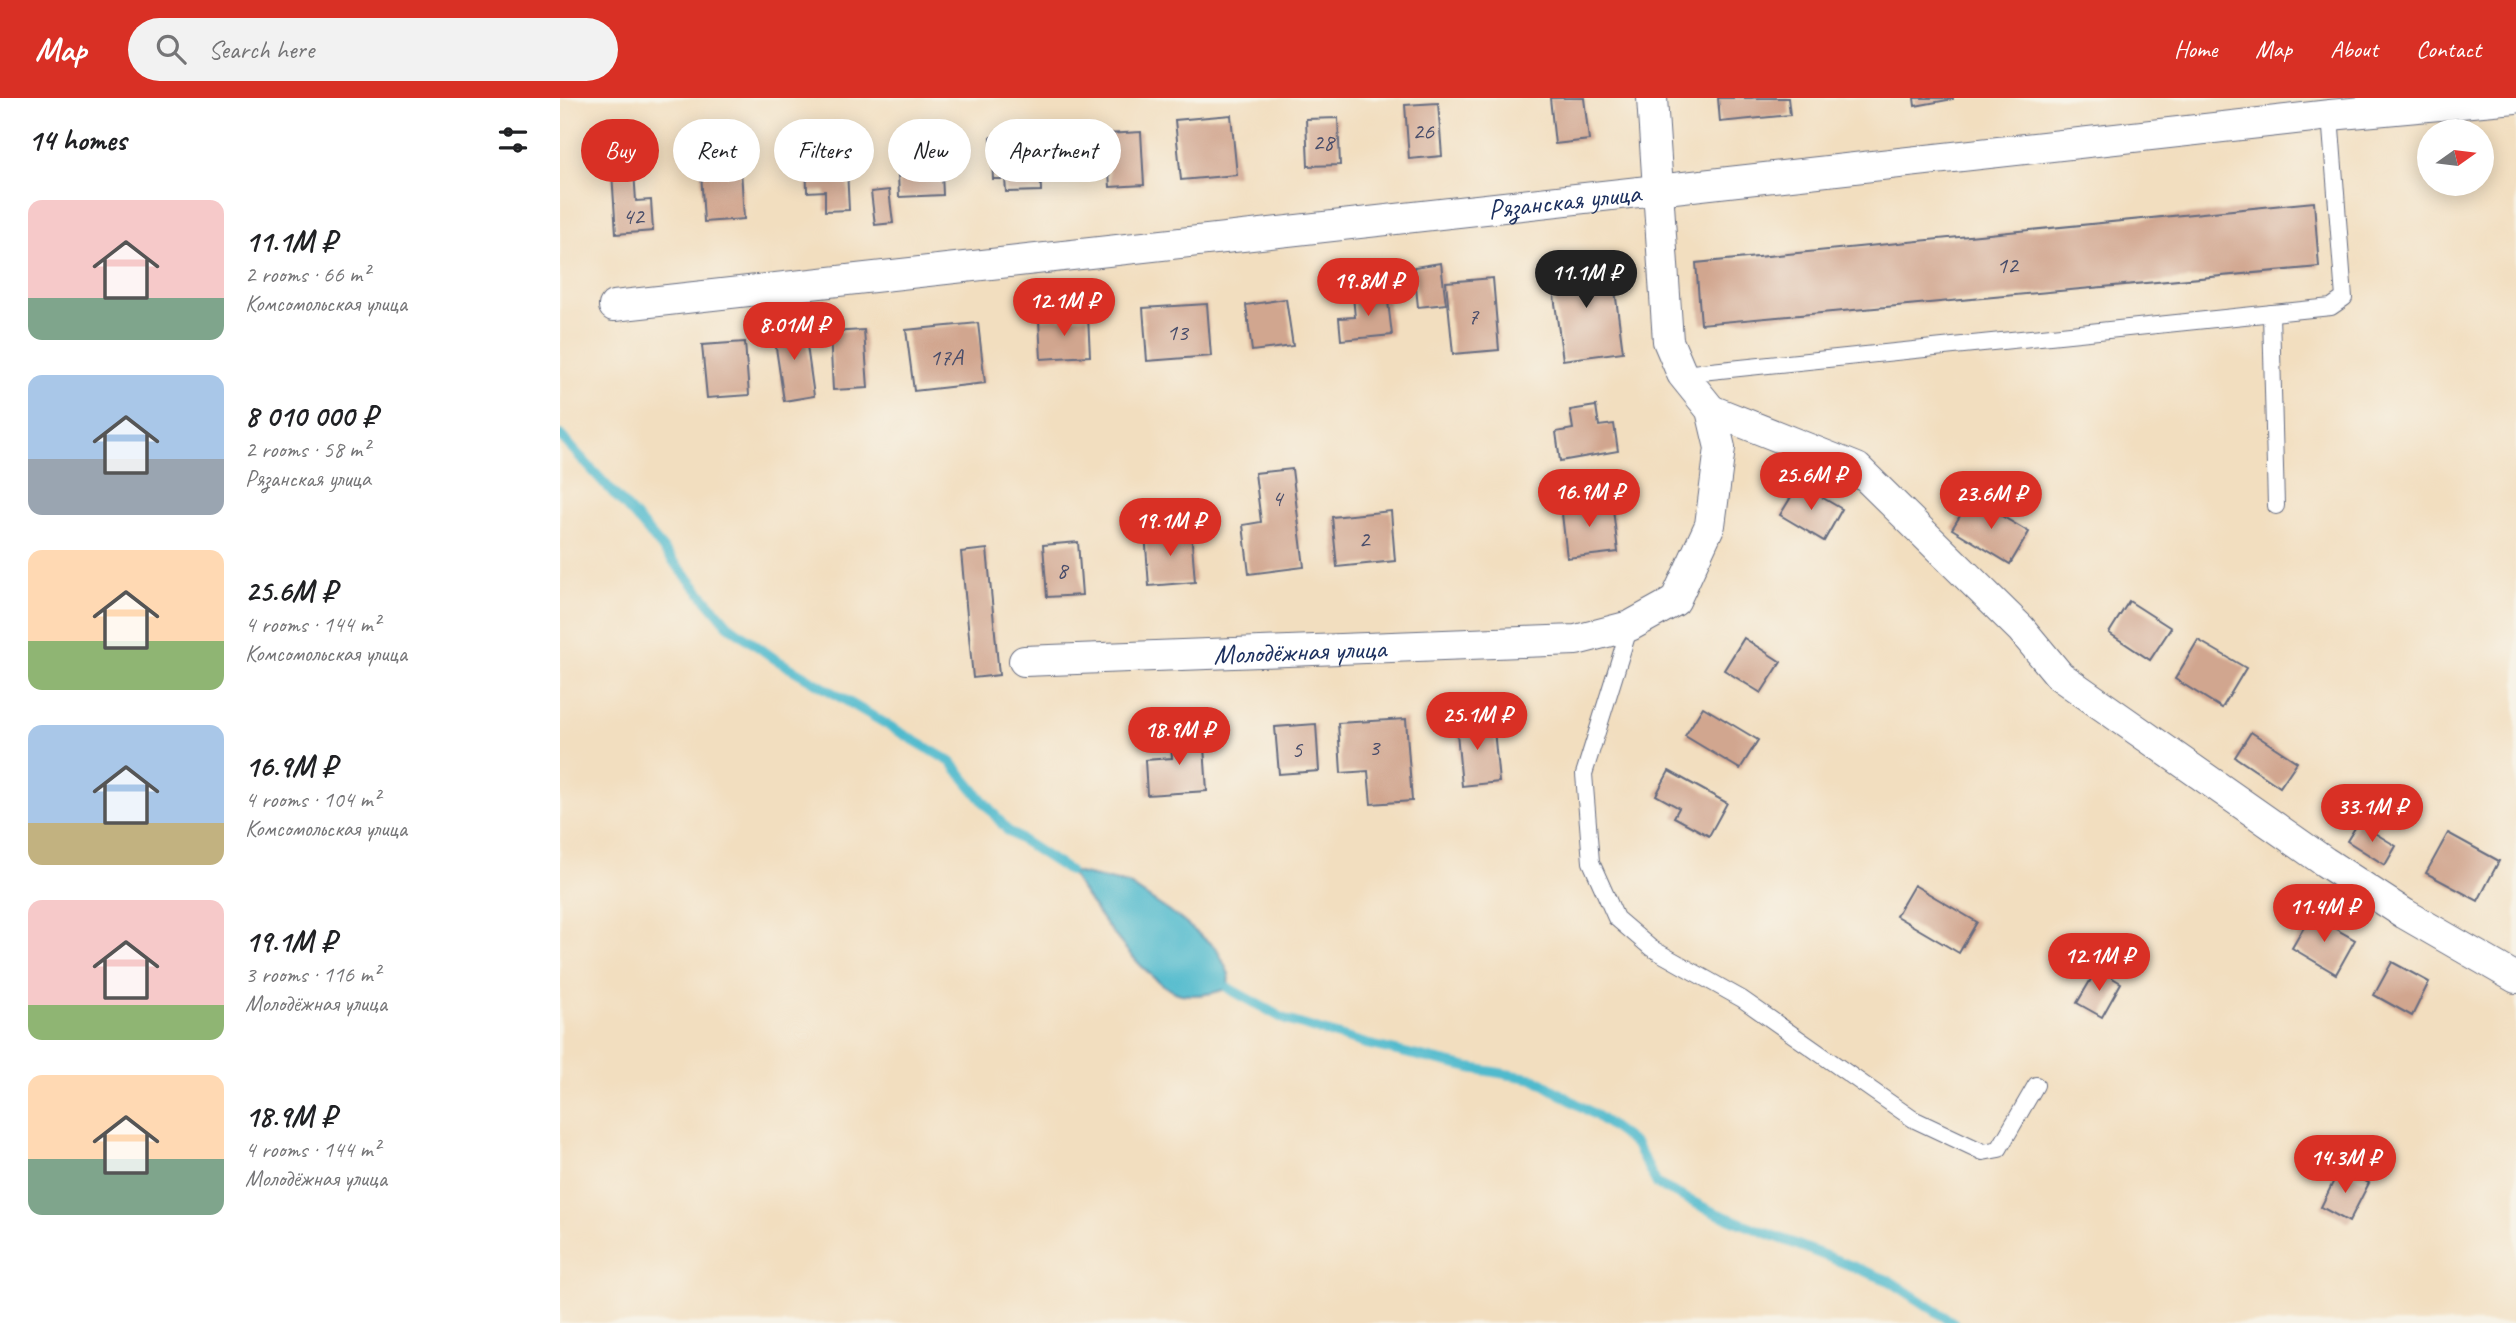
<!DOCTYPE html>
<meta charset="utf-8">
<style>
:root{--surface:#fff;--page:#f2f2f2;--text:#202124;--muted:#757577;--accent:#d93025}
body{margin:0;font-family:Caveat,sans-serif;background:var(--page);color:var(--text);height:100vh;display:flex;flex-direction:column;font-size:26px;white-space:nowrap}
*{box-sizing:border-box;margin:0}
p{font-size:23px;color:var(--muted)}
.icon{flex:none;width:38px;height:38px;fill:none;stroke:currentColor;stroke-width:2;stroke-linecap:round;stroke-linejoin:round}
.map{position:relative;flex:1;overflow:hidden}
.panel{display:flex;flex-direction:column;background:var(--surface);width:560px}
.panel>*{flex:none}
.guide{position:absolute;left:21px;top:21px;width:665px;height:63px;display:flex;gap:14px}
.needle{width:46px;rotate:76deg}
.fabs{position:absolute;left:1857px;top:21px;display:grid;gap:14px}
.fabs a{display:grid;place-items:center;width:77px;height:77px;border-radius:50%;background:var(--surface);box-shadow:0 4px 18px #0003;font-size:35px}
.price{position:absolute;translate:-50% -60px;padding:0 16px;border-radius:24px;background:var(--accent);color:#fff;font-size:23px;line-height:46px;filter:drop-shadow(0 2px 4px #0008)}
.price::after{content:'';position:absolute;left:50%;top:42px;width:21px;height:16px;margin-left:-10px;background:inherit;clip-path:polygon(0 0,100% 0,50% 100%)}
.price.selected{background:#222;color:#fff}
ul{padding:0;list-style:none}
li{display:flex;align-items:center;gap:21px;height:175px;padding:0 28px}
li span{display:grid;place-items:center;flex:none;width:196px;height:140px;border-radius:14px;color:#555}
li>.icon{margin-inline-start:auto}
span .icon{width:84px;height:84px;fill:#fffc;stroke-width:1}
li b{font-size:30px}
h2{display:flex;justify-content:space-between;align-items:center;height:84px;padding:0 28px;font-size:30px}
.tag{padding:0 24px;border-radius:32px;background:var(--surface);box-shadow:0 4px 18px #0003;font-size:24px;line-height:63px}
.tag.selected{background:var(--accent);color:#fff}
header{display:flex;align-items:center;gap:42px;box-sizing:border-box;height:98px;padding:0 35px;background:var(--accent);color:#fff}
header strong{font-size:33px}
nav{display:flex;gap:38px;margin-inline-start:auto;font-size:24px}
.search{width:490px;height:63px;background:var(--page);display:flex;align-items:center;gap:18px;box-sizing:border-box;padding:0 24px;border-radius:38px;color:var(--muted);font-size:26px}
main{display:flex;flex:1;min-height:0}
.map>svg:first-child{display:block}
</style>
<header>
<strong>Map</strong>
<div class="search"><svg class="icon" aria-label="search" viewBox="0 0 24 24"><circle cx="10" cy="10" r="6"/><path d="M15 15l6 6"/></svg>Search here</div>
<nav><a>Home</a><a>Map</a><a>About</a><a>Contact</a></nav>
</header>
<main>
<section class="panel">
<h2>14 homes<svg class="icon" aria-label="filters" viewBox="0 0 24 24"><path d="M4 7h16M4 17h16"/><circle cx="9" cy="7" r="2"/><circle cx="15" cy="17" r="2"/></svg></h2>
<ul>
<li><span style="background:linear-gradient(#f6c9c9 70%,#7fa58c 0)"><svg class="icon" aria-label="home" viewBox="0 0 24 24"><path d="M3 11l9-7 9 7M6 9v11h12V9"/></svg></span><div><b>11.1M ₽</b><p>2 rooms · 66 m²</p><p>Комсомольская улица</p></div></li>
<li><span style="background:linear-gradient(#a9c7e8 60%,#9aa5b1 0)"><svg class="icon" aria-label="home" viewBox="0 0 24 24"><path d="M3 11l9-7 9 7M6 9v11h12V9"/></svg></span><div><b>8 010 000 ₽</b><p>2 rooms · 58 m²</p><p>Рязанская улица</p></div></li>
<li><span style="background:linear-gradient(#ffd9b3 65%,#8fb573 0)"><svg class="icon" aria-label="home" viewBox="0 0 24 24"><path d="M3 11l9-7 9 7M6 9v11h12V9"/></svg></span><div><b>25.6M ₽</b><p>4 rooms · 144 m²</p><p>Комсомольская улица</p></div></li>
<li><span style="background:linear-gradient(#a9c7e8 70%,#c2b280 0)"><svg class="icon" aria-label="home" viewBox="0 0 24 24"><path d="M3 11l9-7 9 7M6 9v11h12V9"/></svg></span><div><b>16.9M ₽</b><p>4 rooms · 104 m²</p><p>Комсомольская улица</p></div></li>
<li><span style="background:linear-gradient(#f6c9c9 75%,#8fb573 0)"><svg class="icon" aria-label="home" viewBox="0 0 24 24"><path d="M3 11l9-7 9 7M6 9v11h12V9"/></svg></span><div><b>19.1M ₽</b><p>3 rooms · 116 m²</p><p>Молодёжная улица</p></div></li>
<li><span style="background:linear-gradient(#ffd9b3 60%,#7fa58c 0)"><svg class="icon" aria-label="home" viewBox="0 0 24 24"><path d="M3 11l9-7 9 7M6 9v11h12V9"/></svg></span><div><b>18.9M ₽</b><p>4 rooms · 144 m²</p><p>Молодёжная улица</p></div></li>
</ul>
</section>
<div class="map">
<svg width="1956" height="1225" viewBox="0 0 1956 1225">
<rect width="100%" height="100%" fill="#f7f3e8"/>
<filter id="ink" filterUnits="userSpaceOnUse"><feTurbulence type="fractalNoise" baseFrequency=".0143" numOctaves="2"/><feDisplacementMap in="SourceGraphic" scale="14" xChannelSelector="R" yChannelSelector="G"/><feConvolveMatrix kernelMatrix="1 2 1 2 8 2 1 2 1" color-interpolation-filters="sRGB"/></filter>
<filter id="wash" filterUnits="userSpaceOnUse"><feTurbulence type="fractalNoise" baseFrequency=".00686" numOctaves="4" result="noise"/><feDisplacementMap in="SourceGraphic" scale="28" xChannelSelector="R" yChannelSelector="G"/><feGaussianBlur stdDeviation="1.57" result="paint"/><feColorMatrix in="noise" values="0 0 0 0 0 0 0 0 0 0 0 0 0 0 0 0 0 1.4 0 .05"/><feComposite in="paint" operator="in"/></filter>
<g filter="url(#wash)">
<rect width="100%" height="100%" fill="#f2debf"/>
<!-- water -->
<path fill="#50bacd" stroke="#367496" stroke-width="2" d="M509 773 568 786 619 820 657 851 669 876 668 890C653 896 638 899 621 896 586 888 528 803 509 773Z"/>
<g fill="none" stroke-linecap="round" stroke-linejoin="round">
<!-- stream -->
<g stroke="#50bacd" stroke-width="10">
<polyline points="0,337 80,424 168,527 215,561 391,664 448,733 509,773"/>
<polyline points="668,890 726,922 806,946 910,970 975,981 1037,1018 1076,1047 1097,1086 1153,1114 1330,1183 1394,1225"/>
</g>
</g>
<g id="blocks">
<!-- building -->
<g fill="#d1a68f">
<polygon points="990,0 1024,0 1029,42 995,46"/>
<polygon points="1158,0 1228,0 1230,17 1160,24"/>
<polygon points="1354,0 1393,0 1393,1 1355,8"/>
<polygon points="878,5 882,58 849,61 845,7"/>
<polygon points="671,17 677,77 621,82 615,22"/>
<polygon points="778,20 780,67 748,68 746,21"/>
<polygon points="581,34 584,87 550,89 546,36"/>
<polygon points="479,37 481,93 446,94 445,81 433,81 431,39"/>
<polygon points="286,51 289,112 265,113 265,93 247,94 246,53"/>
<polygon points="381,52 383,97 339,99 337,53"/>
<polygon points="181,71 184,121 144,124 141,73"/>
<polygon points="74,73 76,103 91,102 93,133 56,136 52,74"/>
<polygon points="329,92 333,125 315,127 311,94"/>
<polygon points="1754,104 1759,169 1141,226 1136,165"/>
<polygon points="1016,160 1017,173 1052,169 1063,254 1003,262 989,163"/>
<polygon points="881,165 886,206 858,209 854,169"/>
<polygon points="933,180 939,252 893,256 886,184"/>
<polygon points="827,195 832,237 781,242 779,220 795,219 793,198"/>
<polygon points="726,201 733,248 692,253 686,207"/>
<polygon points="647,206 651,258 587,263 583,210"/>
<polygon points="528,219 530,258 481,261 479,222"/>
<polygon points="418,225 425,285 354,293 346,232"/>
<polygon points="244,226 254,298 224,303 213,230"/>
<polygon points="304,232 308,290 273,292 270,234"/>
<polygon points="185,244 189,297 147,300 142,247"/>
<polygon points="1036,308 1039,328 1054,326 1058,353 1000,363 996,334 1013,331 1010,312"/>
<polygon points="732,371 744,469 689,476 683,427 701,424 695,375"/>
<polygon points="1239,386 1282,411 1264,443 1220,417"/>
<polygon points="1411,400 1469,434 1450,466 1392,431"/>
<polygon points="1052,402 1058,454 1007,460 1001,407"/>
<polygon points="831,413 835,463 777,469 772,419"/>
<polygon points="631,432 635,484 589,488 585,435"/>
<polygon points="518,444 522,497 487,499 483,447"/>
<polygon points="427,451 439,577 413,580 401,454"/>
<polygon points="1569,503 1611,530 1590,562 1549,535"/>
<polygon points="1184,540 1221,564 1201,595 1164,572"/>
<polygon points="1638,542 1686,570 1662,610 1615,581"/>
<polygon points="1143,609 1198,642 1180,671 1125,638"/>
<polygon points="846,621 852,703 811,706 808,673 781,675 778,625"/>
<polygon points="933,621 939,684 902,688 896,624"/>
<polygon points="756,626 759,673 719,676 715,629"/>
<polygon points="643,634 647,693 587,697 585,662 612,660 610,636"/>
<polygon points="1691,634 1737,664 1720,689 1675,659"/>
<polygon points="1109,673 1167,705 1149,738 1114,719 1119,710 1096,697"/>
<polygon points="1798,725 1836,748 1825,767 1787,743"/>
<polygon points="1888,735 1939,763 1918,803 1866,775"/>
<polygon points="1354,787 1417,824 1399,855 1336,818"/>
<polygon points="1751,817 1795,842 1776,876 1732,850"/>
<polygon points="1832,864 1869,884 1852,918 1814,897"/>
<polygon points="1537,871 1561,885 1542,919 1517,905"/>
<polygon points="1780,1070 1809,1085 1789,1124 1761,1109"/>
</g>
</g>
</g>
<g filter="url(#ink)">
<use href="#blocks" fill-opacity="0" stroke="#666c80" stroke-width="2"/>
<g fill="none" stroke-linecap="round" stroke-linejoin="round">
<!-- service casing -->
<g stroke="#666c80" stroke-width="18">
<g id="service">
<polyline points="1711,215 1716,408"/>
<polyline points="1122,276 1771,209 1784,200 1770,17"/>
<polyline points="1070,528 1024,676 1031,764 1056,820 1091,850 1182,901 1353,1021 1423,1054 1439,1051 1476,987"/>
</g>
</g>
<!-- minor casing -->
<g stroke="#666c80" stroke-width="32">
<g id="minor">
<path id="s1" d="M54 208 1770 17 1955 0"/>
<polyline points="1151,312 1297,370 1461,531 1500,578 1765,764 1845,816 1956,880"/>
<path id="s2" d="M464 563 1016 542 1070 528 1115 503 1150 427 1160 350 1151 312 1122 276 1108 243 1092 0"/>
</g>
</g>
<!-- service -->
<use href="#service" stroke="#fff" stroke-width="16"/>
<!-- minor -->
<use href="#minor" stroke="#fff" stroke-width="30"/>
</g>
</g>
<g text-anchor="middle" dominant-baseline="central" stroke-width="7" stroke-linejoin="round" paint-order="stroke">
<!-- number labels -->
<g font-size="24" fill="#484d6a">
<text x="863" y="33">26</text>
<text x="763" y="44">28</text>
<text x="73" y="118">42</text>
<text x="1447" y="167">12</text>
<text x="913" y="218">7</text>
<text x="617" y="234">13</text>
<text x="386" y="259">17А</text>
<text x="717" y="400">4</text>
<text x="804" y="441">2</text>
<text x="502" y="472">8</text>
<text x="814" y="649">3</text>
<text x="737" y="651">5</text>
</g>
<!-- street labels -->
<g font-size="28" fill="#1b2f5e" stroke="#f7f3e8">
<text stroke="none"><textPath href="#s1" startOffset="956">Рязанская улица</textPath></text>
<text stroke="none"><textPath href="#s2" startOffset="276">Молодёжная улица</textPath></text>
</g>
</g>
</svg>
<div class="fabs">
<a><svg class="needle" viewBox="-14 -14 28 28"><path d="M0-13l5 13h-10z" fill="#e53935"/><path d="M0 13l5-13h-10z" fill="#757577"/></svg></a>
</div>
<b class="price selected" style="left:1026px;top:212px">11.1M ₽</b>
<b class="price" style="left:808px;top:220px">19.8M ₽</b>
<b class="price" style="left:504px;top:240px">12.1M ₽</b>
<b class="price" style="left:234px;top:264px">8.01M ₽</b>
<b class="price" style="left:1251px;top:414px">25.6M ₽</b>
<b class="price" style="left:1029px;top:431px">16.9M ₽</b>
<b class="price" style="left:1431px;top:433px">23.6M ₽</b>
<b class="price" style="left:610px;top:460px">19.1M ₽</b>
<b class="price" style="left:917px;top:654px">25.1M ₽</b>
<b class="price" style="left:619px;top:669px">18.9M ₽</b>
<b class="price" style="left:1812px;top:746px">33.1M ₽</b>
<b class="price" style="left:1764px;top:846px">11.4M ₽</b>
<b class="price" style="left:1539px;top:895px">12.1M ₽</b>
<b class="price" style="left:1785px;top:1097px">14.3M ₽</b>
<div class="guide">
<a class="tag selected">Buy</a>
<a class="tag">Rent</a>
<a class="tag">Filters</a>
<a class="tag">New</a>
<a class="tag">Apartment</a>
</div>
</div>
</main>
